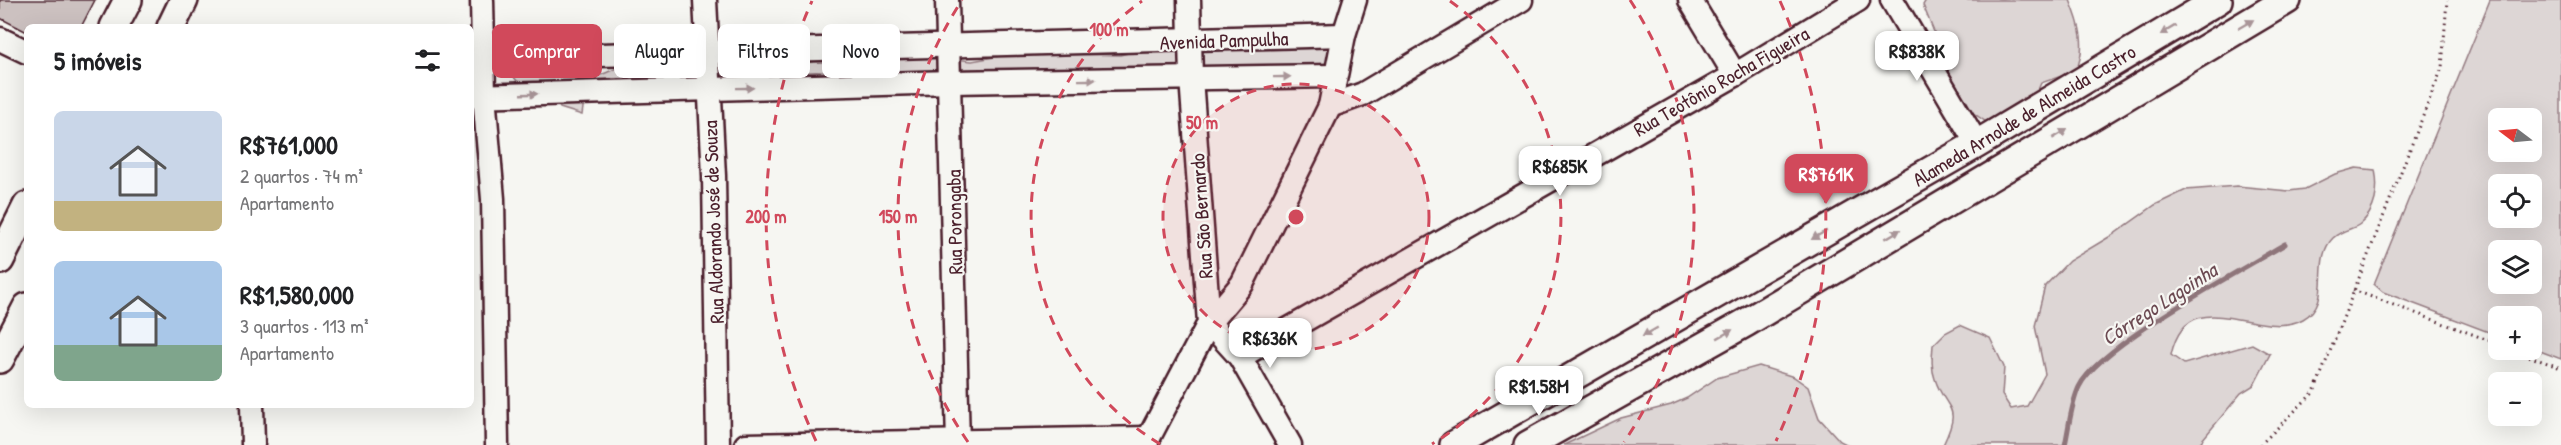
<!DOCTYPE html>
<html lang="pt">
<meta charset="utf-8">
<style>
:root{--surface:#fff;--page:#f6f6f6;--text:#202124;--muted:#757577;--accent:#d1495b}
body{margin:0;font-family:"Patrick Hand",sans-serif;background:var(--page);color:var(--text);height:100vh;display:flex;flex-direction:column;font-size:22px;white-space:nowrap}
*{box-sizing:border-box;margin:0}
p{font-size:20px;color:var(--muted)}
.icon{flex:none;width:33px;height:33px;fill:none;stroke:currentColor;stroke-width:2;stroke-linecap:round;stroke-linejoin:round}
.map{position:relative;flex:1;overflow:hidden}
.sheet{position:absolute;left:24px;top:24px;width:450px;height:384px;display:flex;flex-direction:column;background:var(--surface);border-radius:9px;box-shadow:0 6px 24px #0002}
.sheet>*{flex:none}
.hud{position:absolute;left:492px;top:24px;width:570px;height:54px;display:flex;gap:12px}
.needle{width:39px;rotate:286deg}
.buttons{position:absolute;left:2488px;top:108px;display:grid;gap:12px}
.buttons a{display:grid;place-items:center;width:54px;height:54px;border-radius:9px;background:var(--surface);box-shadow:0 6px 24px #0002;font-size:30px}
.price{position:absolute;translate:-50% -51px;padding:0 14px;border-radius:12px;background:#fff;color:#222;font-size:20px;line-height:39px;filter:drop-shadow(0 2px 3px #0008)}
.price::after{content:'';position:absolute;left:50%;top:36px;width:18px;height:14px;margin-left:-9px;background:inherit;clip-path:polygon(0 0,100% 0,50% 100%)}
.price.current{background:var(--accent);color:#fff}
ul{padding:0;list-style:none}
li{display:flex;align-items:center;gap:18px;height:150px;padding:0 30px}
li span{display:grid;place-items:center;flex:none;width:168px;height:120px;border-radius:9px;color:#555}
li>.icon{margin-inline-start:auto}
span .icon{width:72px;height:72px;fill:#fffc;stroke-width:1}
li b{font-size:26px}
h2{display:flex;justify-content:space-between;align-items:center;height:72px;padding:0 30px;font-size:26px}
.tag{padding:0 21px;border-radius:9px;background:var(--surface);box-shadow:0 6px 24px #0002;font-size:21px;line-height:54px}
.tag.current{background:var(--accent);color:#fff}
.map>svg:first-child{display:block}
</style>
<div class="map">
<svg width="2561" height="445" viewBox="0 0 2561 445">
<rect width="100%" height="100%" fill="#f6f6f2"/>
<filter id="ink" filterUnits="userSpaceOnUse"><feTurbulence type="fractalNoise" baseFrequency=".0167" numOctaves="2"/><feDisplacementMap in="SourceGraphic" scale="12" xChannelSelector="R" yChannelSelector="G"/><feConvolveMatrix kernelMatrix="1 2 1 2 8 2 1 2 1" color-interpolation-filters="sRGB"/></filter>
<g filter="url(#ink)">
<!-- green -->
<g fill="#ddd6d5" stroke="#947a80" stroke-width="1.5" fill-rule="evenodd">
<path d="M1926 0H2070C2080 24 2087 46 2076 71L2041 83 2037 92 1995 128 1953 99 1939 66 1934 32 1923 5Z"/>
<path d="M2490 0H2561V359L2532 348V316H2499V336L2383 292 2374 284ZM2499 118H2532V152H2499ZM2499 184H2532V218H2499ZM2499 250H2532V284H2499Z"/>
<path d="M1322 38 1339 52 1320 69 833 74C811 68 792 76 770 78 716 83 662 87 608 81L597 90 586 85 582 115 560 108 548 89 517 81 514 77 516 66 555 61 601 75 641 58 742 66 779 60 798 64 828 59 927 56 972 61 1017 53 1120 55 1141 50Z"/>
<path d="M2356 168 2375 170C2379 189 2376 211 2360 224 2353 230 2344 228 2333 238 2310 261 2335 301 2303 319 2260 343 2188 278 2171 355L2184 364 2252 344 2270 354 2254 385 2241 393 2198 445H1943C1963 404 1946 412 1935 379 1931 368 1932 357 1933 345L1945 333 1960 325 1990 338 2004 367 2002 395 2011 409 2027 406 2045 374 2035 326 2045 286 2069 261 2114 234 2155 205 2186 190 2237 186 2289 191 2305 189 2335 174Z"/>
<polygon points="1759,366 1794,377 1808,387 1819,418 1840,441 1848,445 1564,445 1621,418 1671,405 1687,398 1717,378"/>
</g>
<g fill="none" stroke-linecap="round" stroke-linejoin="round">
<!-- stream -->
<path stroke="#8e747a" stroke-width="5" d="M2065 445C2069 427 2071 404 2079 387 2098 346 2240 271 2285 244"/>
</g>
<!-- building -->
<polygon fill="#ccc1c0" stroke="#4a1f2b" stroke-width="1.5" points="0,0 95,0 81,27 27,27 27,32 0,18"/>
<g fill="none" stroke-linecap="round" stroke-linejoin="round">
<!-- minor casing -->
<g stroke="#4a1f2b" stroke-width="27">
<g id="minor">
<polyline points="482,0 484,95 493,199 497,445"/>
<polyline points="705,0 714,176 718,445"/>
<polyline points="947,0 958,445"/>
<polyline points="1189,0 1191,78 1209,323 1240,357 1290,445"/>
<polyline points="1690,0 1735,75"/>
<polyline points="1892,0 1977,144"/>
<polyline points="0,39 27,52"/>
<polyline points="471,62 599,55 1344,35"/>
<polyline points="471,96 951,82 1335,76"/>
<polyline points="1330,106 1363,94 1521,0"/>
<polyline points="1240,357 1735,75 1858,0"/>
<polyline points="252,405 253,445"/>
<polyline points="746,445 1149,438"/>
<polyline points="1145,445 1209,323 1242,284 1330,106 1344,35 1355,0"/>
</g>
</g>
<!-- major casing -->
<g stroke="#4a1f2b" stroke-width="32">
<g id="major">
<polyline points="114,27 128,0"/>
<polyline points="171,27 184,0"/>
<polyline points="0,260 27,206"/>
<polyline points="0,359 27,307"/>
<polyline points="1454,445 1977,144 2218,0"/>
<polyline points="1528,445 1747,322 2287,0"/>
</g>
</g>
<!-- path -->
<g stroke="#4a1f2b" stroke-width="3" stroke-dasharray="1.5 4.5" stroke-linecap="butt">
<polyline points="2353,290 2499,344"/>
<polyline points="2512,350 2561,368"/>
<polyline points="2260,445 2314,392 2442,68 2447,0"/>
</g>
<!-- minor -->
<use href="#minor" stroke="#f6f6f2" stroke-width="22"/>
<!-- major -->
<use href="#major" stroke="#f6f6f2" stroke-width="27"/>
</g>
<!-- one-way arrows -->
<defs><path id="oneway-solid" d="M-6-.8H1V-3.2L6.5 0L1 3.2V.8H-6Z" transform="scale(1.5)"/></defs>
<g fill="#a99598">
<use href="#oneway-solid" transform="translate(2246 24) rotate(-30)"/>
<use href="#oneway-solid" transform="translate(2168 30) rotate(149)"/>
<use href="#oneway-solid" transform="translate(1282 77) rotate(-1)"/>
<use href="#oneway-solid" transform="translate(1087 80) rotate(-1)"/>
<use href="#oneway-solid" transform="translate(745 88) rotate(-1)"/>
<use href="#oneway-solid" transform="translate(529 94) rotate(-2)"/>
<use href="#oneway-solid" transform="translate(2060 134) rotate(-31)"/>
<use href="#oneway-solid" transform="translate(1893 234) rotate(-31)"/>
<use href="#oneway-solid" transform="translate(1819 235) rotate(150)"/>
<use href="#oneway-solid" transform="translate(1650 332) rotate(150)"/>
<use href="#oneway-solid" transform="translate(1725 334) rotate(-29)"/>
</g>
</g>
<!-- distance rings -->
<circle cx="1296" cy="217" r="133" fill="#d1495b" fill-opacity=".12"/>
<g fill="none" stroke="#d1495b" stroke-width="3" stroke-dasharray="10 8">
<circle cx="1296" cy="217" r="133"/>
<path d="M1160 444A265 265 0 0 1 1142 1M1450 1A265 265 0 0 1 1432 444"/>
<path d="M968 442A398 398 0 0 1 962 0M1630 0A398 398 0 0 1 1624 442"/>
<path d="M816 441A530 530 0 0 1 812 1M1780 1A530 530 0 0 1 1776 441"/>
</g>
<g text-anchor="middle" dominant-baseline="central" stroke-width="4.5" stroke-linejoin="round" paint-order="stroke">
<!-- street labels -->
<g font-size="20" fill="#4a1f2b" stroke="#f6f6f2">
<text transform="translate(1224 40) rotate(-2)">Avenida Pampulha</text>
<text transform="translate(1721 81) rotate(-30)">Rua Teotônio Rocha Figueira</text>
<text transform="translate(2024 115) rotate(-31)">Alameda Arnolde de Almeida Castro</text>
<text transform="translate(1201 216) rotate(-94)">Rua São Bernardo</text>
<text transform="translate(713 222) rotate(-92)">Rua Aldorando José de Souza</text>
<text transform="translate(954 222) rotate(-91)">Rua Porongaba</text>
</g>
<!-- water labels -->
<g font-size="21" font-style="italic" fill="#6c4a52" stroke="#f6f6f2">
<text transform="translate(2159 304) rotate(-33)">Córrego Lagoinha</text>
</g>
</g>
<circle cx="1296" cy="217" r="9" fill="#d1495b" stroke="#f6f6f2" stroke-width="3"/>
<g font-size="18" text-anchor="middle" font-weight="bold" fill="#d1495b" stroke="#f6f6f2" stroke-width="4.5" stroke-linejoin="round" paint-order="stroke">
<text x="1109" y="36">100 m</text>
<text x="1202" y="129">50 m</text>
<text x="898" y="223">150 m</text>
<text x="766" y="223">200 m</text>
</g>
</svg>
<div class="buttons">
<a><svg class="needle" viewBox="-14 -14 28 28"><path d="M0-13l5 13h-10z" fill="#e53935"/><path d="M0 13l5-13h-10z" fill="#757577"/></svg></a>
<a><svg class="icon" aria-label="locate" viewBox="0 0 24 24"><circle cx="12" cy="12" r="6"/><path d="M12 2v4M12 18v4M2 12h4M18 12h4"/></svg></a>
<a><svg class="icon" aria-label="layers" viewBox="0 0 24 24"><path d="M12 4l9 5-9 5-9-5zM3 14l9 5 9-5"/></svg></a>
<a>+</a>
<a>−</a>
</div>
<b class="price" style="left:1917px;top:82px">R$838K</b>
<b class="price" style="left:1560px;top:197px">R$685K</b>
<b class="price current" style="left:1826px;top:205px">R$761K</b>
<b class="price" style="left:1270px;top:369px">R$636K</b>
<b class="price" style="left:1539px;top:417px">R$1.58M</b>
<div class="hud">
<a class="tag current">Comprar</a>
<a class="tag">Alugar</a>
<a class="tag">Filtros</a>
<a class="tag">Novo</a>
</div>
<section class="sheet">
<h2>5 imóveis<svg class="icon" aria-label="filters" viewBox="0 0 24 24"><path d="M4 7h16M4 17h16"/><circle cx="9" cy="7" r="2"/><circle cx="15" cy="17" r="2"/></svg></h2>
<ul>
<li><span style="background:linear-gradient(#c9d6e8 75%,#c2b280 0)"><svg class="icon" aria-label="home" viewBox="0 0 24 24"><path d="M3 11l9-7 9 7M6 9v11h12V9"/></svg></span><div><b>R$761,000</b><p>2 quartos · 74 m²</p><p>Apartamento</p></div></li>
<li><span style="background:linear-gradient(#a9c7e8 70%,#7fa58c 0)"><svg class="icon" aria-label="home" viewBox="0 0 24 24"><path d="M3 11l9-7 9 7M6 9v11h12V9"/></svg></span><div><b>R$1,580,000</b><p>3 quartos · 113 m²</p><p>Apartamento</p></div></li>
</ul>
</section>
</div>
